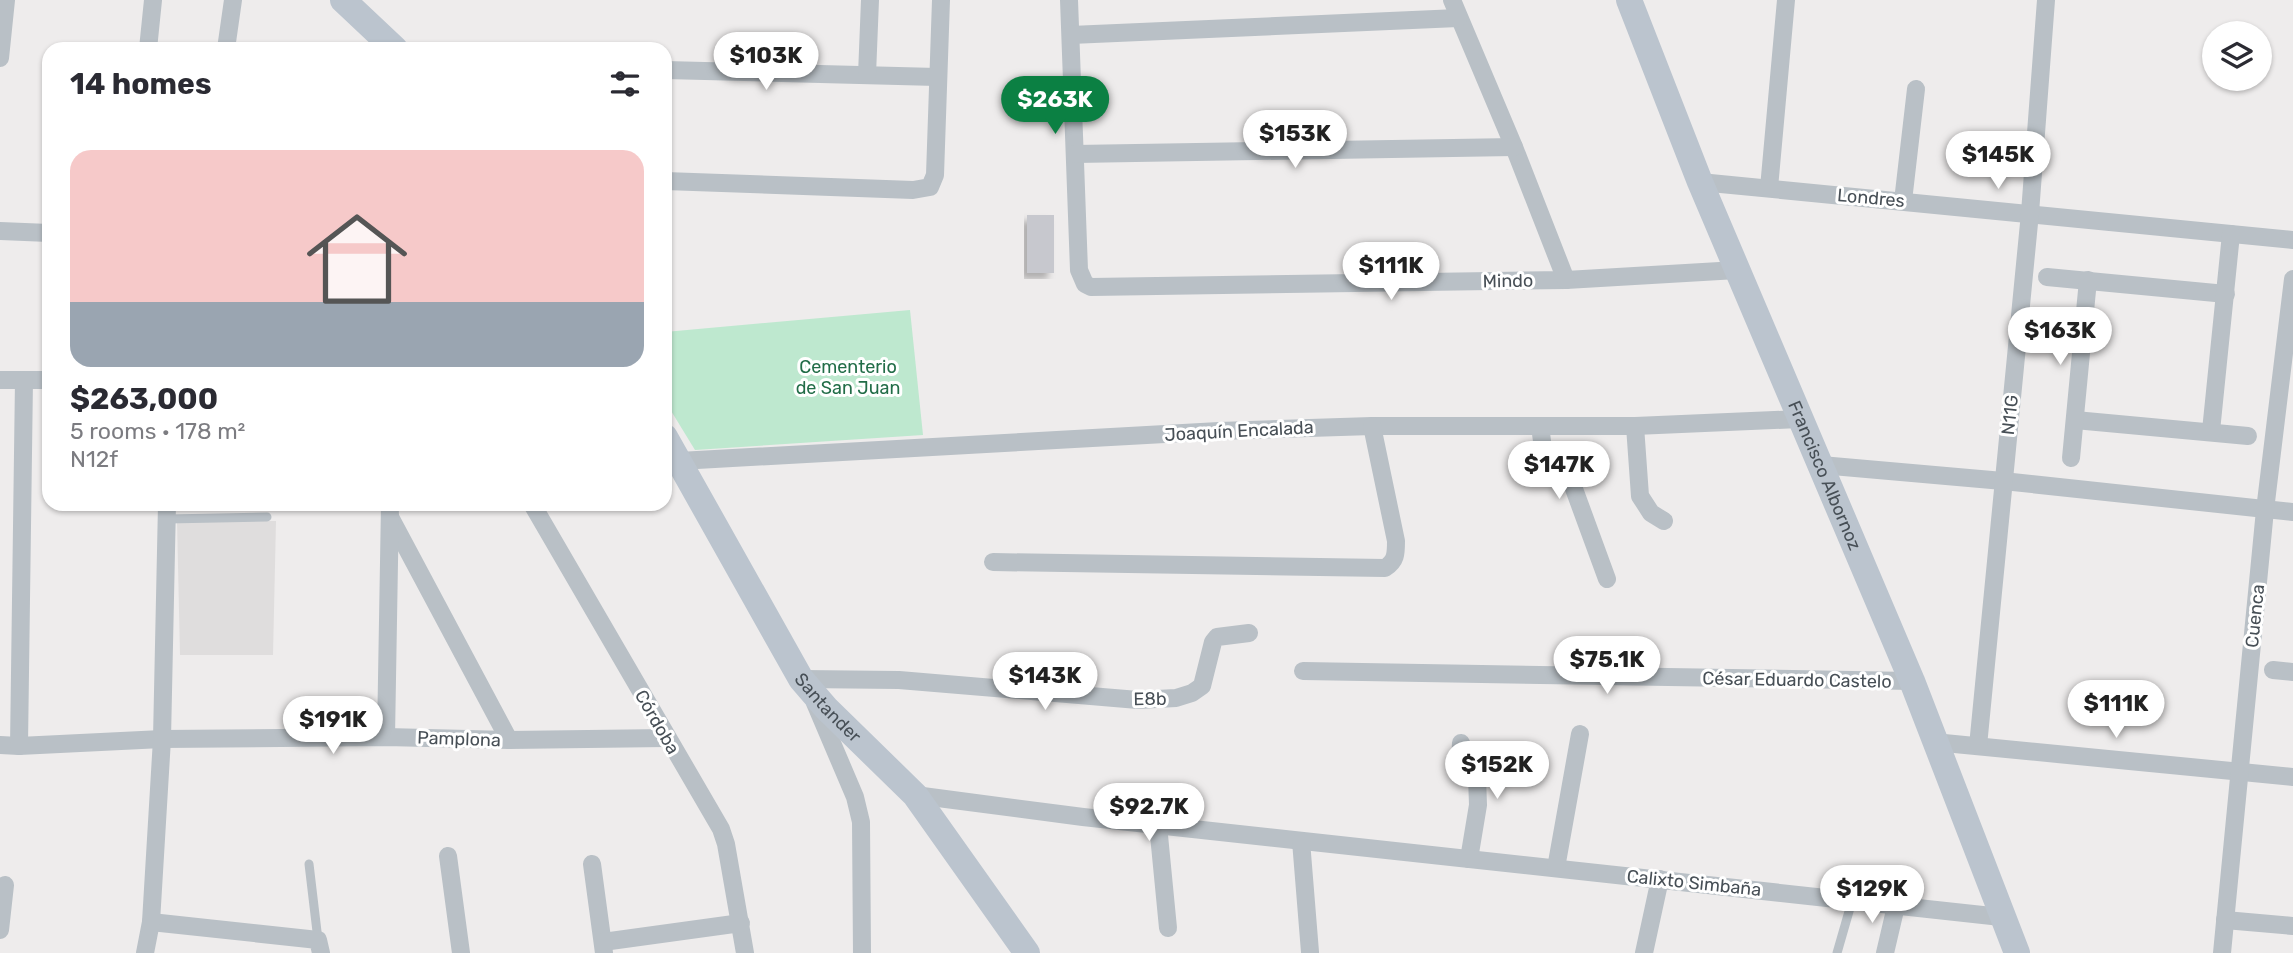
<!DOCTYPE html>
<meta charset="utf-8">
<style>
:root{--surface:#fff;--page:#f2f2f3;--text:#2b2b33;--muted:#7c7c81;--line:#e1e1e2;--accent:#0b8043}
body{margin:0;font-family:Rubik,sans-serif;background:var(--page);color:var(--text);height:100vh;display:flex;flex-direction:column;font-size:26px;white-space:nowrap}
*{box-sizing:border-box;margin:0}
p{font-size:23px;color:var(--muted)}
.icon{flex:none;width:38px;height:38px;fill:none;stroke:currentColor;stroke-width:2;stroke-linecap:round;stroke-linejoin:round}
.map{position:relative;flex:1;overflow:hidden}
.details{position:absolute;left:42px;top:42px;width:630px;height:469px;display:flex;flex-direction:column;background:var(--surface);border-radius:21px;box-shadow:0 2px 5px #0004}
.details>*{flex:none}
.fabs{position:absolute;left:2202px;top:21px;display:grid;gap:14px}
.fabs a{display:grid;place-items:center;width:70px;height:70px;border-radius:50%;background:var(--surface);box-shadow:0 2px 5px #0004;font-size:35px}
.price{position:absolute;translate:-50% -60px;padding:0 16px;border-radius:24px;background:#fff;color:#222;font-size:23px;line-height:46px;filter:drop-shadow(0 2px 4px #0008)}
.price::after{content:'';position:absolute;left:50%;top:42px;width:21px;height:16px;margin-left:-10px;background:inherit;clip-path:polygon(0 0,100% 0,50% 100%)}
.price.current{background:var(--accent);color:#fff}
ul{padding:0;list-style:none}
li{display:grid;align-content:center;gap:14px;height:371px;padding:0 28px}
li+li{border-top:2px solid var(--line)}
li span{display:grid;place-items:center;height:217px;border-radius:21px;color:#555}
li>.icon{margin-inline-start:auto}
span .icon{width:126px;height:126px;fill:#fffc;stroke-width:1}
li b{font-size:30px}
h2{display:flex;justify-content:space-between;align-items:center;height:84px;padding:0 28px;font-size:30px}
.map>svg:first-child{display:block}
</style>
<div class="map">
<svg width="2293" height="953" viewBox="0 0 2293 953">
<defs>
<filter id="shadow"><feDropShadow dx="-6" dy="6" stdDeviation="3.5" flood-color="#0004"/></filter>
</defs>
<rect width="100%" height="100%" fill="#eeecec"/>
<!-- education -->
<polygon fill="#dfdddd" points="177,521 276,521 273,655 180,655"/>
<!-- green -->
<polygon fill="#bee8cf" points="910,310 923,435 695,450 665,401 665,332"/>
<!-- building -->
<rect fill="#c7c8ce" filter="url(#shadow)" x="1027" y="215" width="27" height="58"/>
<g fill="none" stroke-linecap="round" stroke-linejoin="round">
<!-- lane -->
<g stroke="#b9c0c6" stroke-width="9">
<polyline points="167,519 267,517"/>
<polyline points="309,864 318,940"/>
<polyline points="1837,953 1852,901"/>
</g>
<!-- street -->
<g stroke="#b9c0c6" stroke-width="18">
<polyline points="1069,0 1079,270 1085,284 1091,287 1566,280 1737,270"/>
<polyline points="1452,0 1514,147 1566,280"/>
<polyline points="1071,35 1458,18"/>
<polyline points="148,49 153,0"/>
<polyline points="226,49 233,0"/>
<polyline points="0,58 6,0"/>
<polyline points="665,70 937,77"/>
<polyline points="867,75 870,0"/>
<polyline points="1075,154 1514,147"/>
<polyline points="665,181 913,190 930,187 935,175 941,0"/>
<polyline points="1700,182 2293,240"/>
<polyline points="1769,188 1786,0"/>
<polyline points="1903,201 1916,89"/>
<polyline points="0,231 49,233"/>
<polyline points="2047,277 2226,294"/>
<polyline points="0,380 49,380"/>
<polyline points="2075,420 2248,436"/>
<polyline points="1540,426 1544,456 1548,460 1566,467 1607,579"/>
<polyline points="1635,426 1640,496 1651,513 1664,521"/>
<polyline points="2211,431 2231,234"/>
<polyline points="2071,458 2088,280"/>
<polyline points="679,461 1219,431 1372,426 1635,426 1799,419"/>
<polyline points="1821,465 2003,481 2293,512"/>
<polyline points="532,504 721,829 726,844 745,953"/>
<polyline points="390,517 509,740"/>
<path d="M993 562 1385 568C1396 561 1396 554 1396 541L1372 426"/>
<polyline points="2273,670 2293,672"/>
<polyline points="1303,671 1912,681"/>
<polyline points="801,679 899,680 1138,700 1176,698 1192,693 1202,686 1213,642 1217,637 1249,633"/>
<polyline points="815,703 855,797 861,822 862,953"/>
<polyline points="386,737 390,504"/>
<polyline points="1934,742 2293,777"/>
<polyline points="1461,743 1460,763 1474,767 1477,777 1478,805 1469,859"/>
<polyline points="0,745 19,746 162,739 386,737 509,740 666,738"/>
<polyline points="19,746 24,380"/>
<polyline points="1978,746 2030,213 2046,0"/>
<polyline points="915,795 1083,817 2001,917"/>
<polyline points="1158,825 1168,928"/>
<polyline points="1301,841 1310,952"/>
<polyline points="448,856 461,953"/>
<polyline points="592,864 604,953"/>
<polyline points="1556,868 1580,734"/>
<polyline points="2225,920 2293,926"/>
<polyline points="151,922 318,940 321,953"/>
<polyline points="0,930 5,885"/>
<polyline points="603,942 741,923"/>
<polyline points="145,953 151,922 162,739 167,504"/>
<polyline points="1644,953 1660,879"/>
<polyline points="1885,953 1896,906"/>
<polyline points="2222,953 2265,510 2293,279"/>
</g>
<!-- secondary -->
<g stroke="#bbc4ce" stroke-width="26">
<polyline points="343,0 395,49"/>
<path id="s1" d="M1629 0 1700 182 1912 681 2017 953"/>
<path id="s2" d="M665 437 801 679 826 708 915 795 1027 953"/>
</g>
</g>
<g text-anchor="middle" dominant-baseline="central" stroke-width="6" stroke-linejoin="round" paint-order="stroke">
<!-- street labels -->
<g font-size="18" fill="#474f56" stroke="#fff">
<text transform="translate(1871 198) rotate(5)">Londres</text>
<text transform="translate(1508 281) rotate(-1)">Mindo</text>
<text transform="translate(2010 415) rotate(-84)">N11G</text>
<text transform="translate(1239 431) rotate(-3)">Joaquín Encalada</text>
<text stroke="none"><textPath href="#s1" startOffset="514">Francisco Albornoz</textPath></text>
<text transform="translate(2255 616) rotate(-84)">Cuenca</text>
<text transform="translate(1797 680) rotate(1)">César Eduardo Castelo</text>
<text transform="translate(1150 699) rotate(-1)">E8b</text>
<text stroke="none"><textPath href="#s2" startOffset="317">Santander</textPath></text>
<text transform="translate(657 722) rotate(60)">Córdoba</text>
<text transform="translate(459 739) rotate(2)">Pamplona</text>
<text transform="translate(1694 883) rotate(6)">Calixto Simbaña</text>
</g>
<!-- park labels -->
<g font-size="18" fill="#226d48" stroke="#fff">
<text x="848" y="367">Cementerio<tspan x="848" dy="21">de San Juan</tspan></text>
</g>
</g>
</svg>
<div class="fabs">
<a><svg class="icon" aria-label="layers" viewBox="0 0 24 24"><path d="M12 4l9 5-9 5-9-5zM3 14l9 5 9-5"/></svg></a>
</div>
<b class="price" style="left:766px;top:92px">$103K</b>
<b class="price current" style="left:1055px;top:136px">$263K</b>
<b class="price" style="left:1295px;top:170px">$153K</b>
<b class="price" style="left:1998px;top:191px">$145K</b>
<b class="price" style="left:1391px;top:302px">$111K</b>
<b class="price" style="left:2060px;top:367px">$163K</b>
<b class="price" style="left:1559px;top:501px">$147K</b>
<b class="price" style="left:1607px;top:696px">$75.1K</b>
<b class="price" style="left:1045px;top:712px">$143K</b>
<b class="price" style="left:2116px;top:740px">$111K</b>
<b class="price" style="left:333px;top:756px">$191K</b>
<b class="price" style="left:1497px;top:801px">$152K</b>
<b class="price" style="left:1149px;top:843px">$92.7K</b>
<b class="price" style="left:1872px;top:925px">$129K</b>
<section class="details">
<h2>14 homes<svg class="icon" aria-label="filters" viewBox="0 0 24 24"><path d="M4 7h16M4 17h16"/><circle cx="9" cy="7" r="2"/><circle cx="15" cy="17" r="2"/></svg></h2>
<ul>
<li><span style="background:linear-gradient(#f6c9c9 70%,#9aa5b1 0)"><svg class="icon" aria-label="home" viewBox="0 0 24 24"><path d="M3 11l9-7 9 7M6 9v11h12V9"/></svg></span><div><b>$263,000</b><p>5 rooms · 178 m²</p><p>N12f</p></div></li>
</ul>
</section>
</div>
